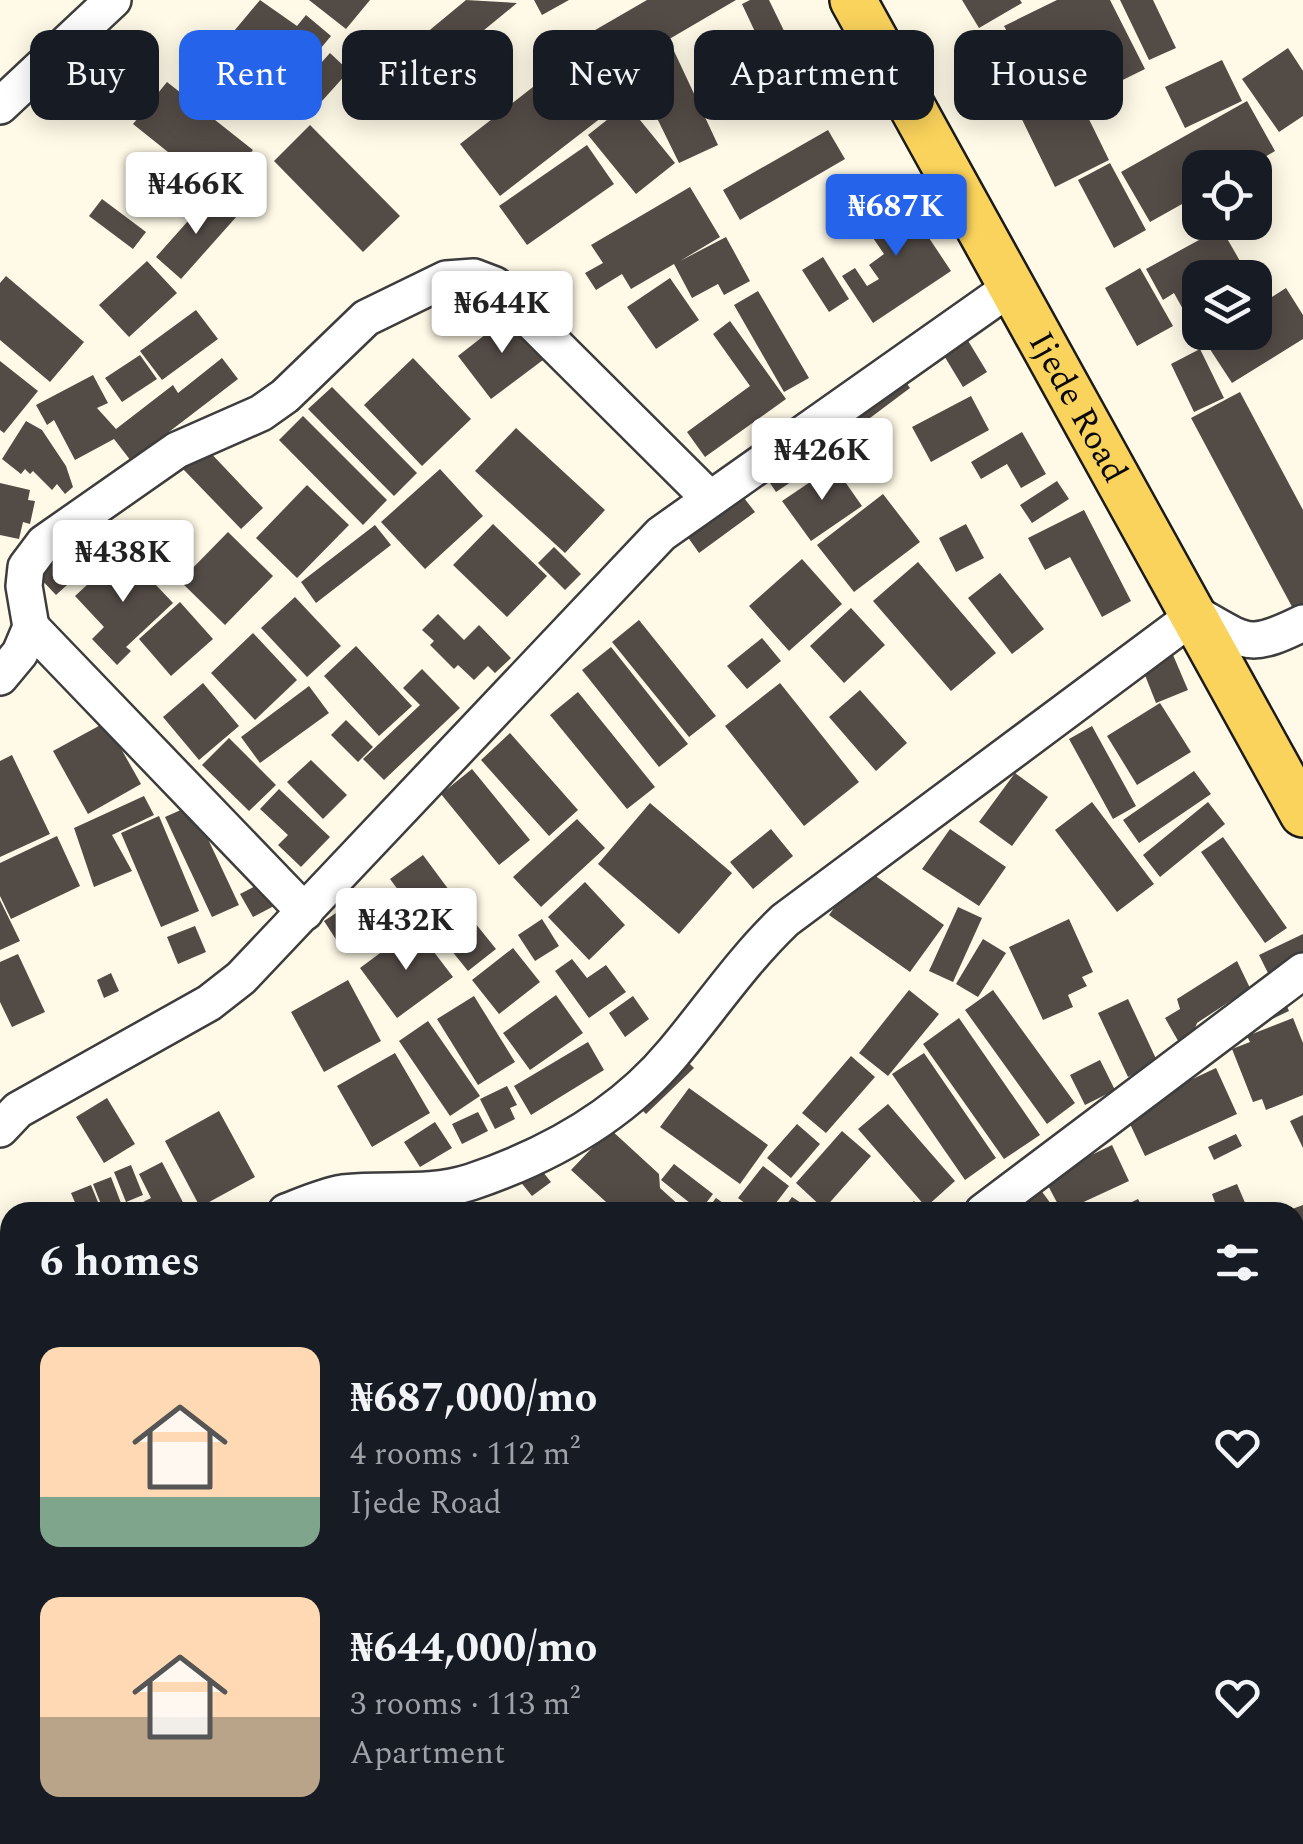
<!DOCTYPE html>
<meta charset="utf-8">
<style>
:root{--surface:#171b24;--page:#20242c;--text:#f1f3f6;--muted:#9ea1a6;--accent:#2563eb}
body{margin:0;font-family:Spectral,serif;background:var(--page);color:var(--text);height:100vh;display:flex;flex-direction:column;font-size:38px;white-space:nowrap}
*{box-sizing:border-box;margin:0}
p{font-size:32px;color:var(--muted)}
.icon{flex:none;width:55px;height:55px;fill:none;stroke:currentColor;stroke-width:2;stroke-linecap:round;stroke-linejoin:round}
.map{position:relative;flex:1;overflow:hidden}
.sheet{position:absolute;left:0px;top:1202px;width:1305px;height:642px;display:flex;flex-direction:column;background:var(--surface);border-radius:30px 30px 0 0;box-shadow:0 5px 25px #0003}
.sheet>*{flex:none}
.top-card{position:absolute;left:30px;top:30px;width:1245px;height:90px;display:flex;gap:20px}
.controls{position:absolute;left:1182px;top:150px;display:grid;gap:20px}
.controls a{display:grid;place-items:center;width:90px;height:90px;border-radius:20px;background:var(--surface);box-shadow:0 5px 25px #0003;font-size:50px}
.price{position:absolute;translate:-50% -85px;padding:0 22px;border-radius:10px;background:#fff;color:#222;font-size:32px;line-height:65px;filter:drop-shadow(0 2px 5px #0008)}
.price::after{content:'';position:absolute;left:50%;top:60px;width:30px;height:22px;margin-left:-15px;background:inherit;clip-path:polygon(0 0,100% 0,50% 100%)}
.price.on{background:var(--accent);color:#fff}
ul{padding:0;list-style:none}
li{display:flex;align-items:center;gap:30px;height:250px;padding:0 40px}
li span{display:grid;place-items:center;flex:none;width:280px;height:200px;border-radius:20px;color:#555}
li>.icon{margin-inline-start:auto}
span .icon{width:120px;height:120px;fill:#fffc;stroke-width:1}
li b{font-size:42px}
h2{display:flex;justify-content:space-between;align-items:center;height:120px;padding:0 40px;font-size:42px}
.pill{padding:0 35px;border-radius:20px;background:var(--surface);box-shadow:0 5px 25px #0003;font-size:35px;line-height:90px}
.pill.on{background:var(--accent);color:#fff}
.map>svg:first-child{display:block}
</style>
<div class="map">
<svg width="1303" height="1844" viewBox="0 0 1303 1844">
<rect width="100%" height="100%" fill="#fffae7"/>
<!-- building -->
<g fill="#534b46">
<polygon points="260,0 297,26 306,15 331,36 264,116 243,99 238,105 199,73"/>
<polygon points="309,0 370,0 346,29"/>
<polygon points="466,0 517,3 400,99 378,73"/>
<polygon points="534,0 569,0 542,15"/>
<polygon points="647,0 736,0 613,72 590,33"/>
<polygon points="750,0 769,0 788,39 764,51 742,4"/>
<polygon points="962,0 1020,0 1022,3 979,28"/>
<polygon points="1057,0 1110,0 1145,69 1080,101 1109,160 1055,187 988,50 1011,39 1004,26"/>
<polygon points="1120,0 1153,0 1176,48 1149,60"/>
<polygon points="1288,48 1303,71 1303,116 1279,132 1242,79"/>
<polygon points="674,51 718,145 679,163 655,114 644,119 626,82 642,75 639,68"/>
<polygon points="330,53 349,71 322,101 302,84"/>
<polygon points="1222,60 1242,101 1185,128 1165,87"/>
<polygon points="565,62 606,114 500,196 460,144"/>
<polygon points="167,82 253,150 218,192 133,124"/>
<polygon points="1247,101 1275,151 1246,168 1200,168 1200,194 1150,222 1121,172"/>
<polygon points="627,104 675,163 636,194 588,135"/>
<polygon points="310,125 400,216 363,252 274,161"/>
<polygon points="828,130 845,159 740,220 723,190"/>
<polygon points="587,145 614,184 527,245 499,206"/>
<polygon points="1110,163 1146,230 1114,248 1078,180"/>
<polygon points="690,187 720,237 680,261 726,237 750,281 724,295 718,284 692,298 674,264 631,289 622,274 596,290 585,273 603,263 591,245"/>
<polygon points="897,190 951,271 873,323 842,276 855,268 867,286 879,279 869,265 884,254 858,216"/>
<polygon points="212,194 237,216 181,279 156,257"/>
<polygon points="102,199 146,232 133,249 89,216"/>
<polygon points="1221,228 1248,275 1200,278 1200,302 1184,311 1174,293 1163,300 1146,269"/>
<polygon points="823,257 849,299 829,312 802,270"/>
<polygon points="147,261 177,293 129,337 99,305"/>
<polygon points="1140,268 1173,326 1137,346 1105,288"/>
<polygon points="6,276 84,342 50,382 0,340 0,283"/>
<polygon points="670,278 699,320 656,349 627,307"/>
<polygon points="487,286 507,308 480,332 460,310"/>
<polygon points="1286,288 1303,315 1303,339 1232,383 1204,340 1216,332 1255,332 1255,308"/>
<polygon points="758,291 809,378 784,392 734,305"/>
<polygon points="196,310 218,339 162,380 140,351"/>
<polygon points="513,313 547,357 491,399 458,356"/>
<polygon points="730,321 786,399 705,457 687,432 750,386 713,334"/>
<polygon points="964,334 987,372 963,387 940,349"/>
<polygon points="1200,349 1224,398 1194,412 1171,364"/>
<polygon points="140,355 157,379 122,402 105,378"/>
<polygon points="222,358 238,379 131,461 114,439 75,460 54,420 47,425 36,405 93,375 108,403 97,408 116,429 173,385 178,393"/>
<polygon points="413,358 471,419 422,466 364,405"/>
<polygon points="0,361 38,391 4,433 0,430"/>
<polygon points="901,375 910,388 850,433 840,419"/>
<polygon points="332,387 417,473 394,496 308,409"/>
<polygon points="1240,392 1303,510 1303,615 1298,618 1191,418"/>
<polygon points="971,396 989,430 931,462 912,427"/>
<polygon points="303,416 387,500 363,525 279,440"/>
<polygon points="26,421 42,430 66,466 73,487 65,494 57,484 52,490 33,471 30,474 25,469 21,474 2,459"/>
<polygon points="516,428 605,510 565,553 475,471"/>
<polygon points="1022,432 1046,474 1021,488 1007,464 981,479 971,462"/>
<polygon points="820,433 834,453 776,492 762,471"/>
<polygon points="204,446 263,508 241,529 182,468"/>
<polygon points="834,466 862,506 811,541 782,501"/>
<polygon points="440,469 483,516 425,569 381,522"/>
<polygon points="1057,481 1069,499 1032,523 1020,505"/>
<polygon points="0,483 30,490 28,500 35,501 30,524 23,522 19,539 0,535"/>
<polygon points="307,485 349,525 297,578 256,538"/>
<polygon points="737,489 755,512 699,553 682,529"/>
<polygon points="883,494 920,542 854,592 817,545"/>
<polygon points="1084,510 1131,601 1102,617 1070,557 1045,570 1028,538"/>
<polygon points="96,523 114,542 56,595 38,576"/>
<polygon points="493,524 547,576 507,617 453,565"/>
<polygon points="966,524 984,558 956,572 939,538"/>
<polygon points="375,525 391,545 316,603 301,582"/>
<polygon points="228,532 273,576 225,625 180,581"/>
<polygon points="554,547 581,574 565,590 538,563"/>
<polygon points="124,551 173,603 126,647 131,651 117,665 92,639 104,627 75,596"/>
<polygon points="802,559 842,604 789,651 749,606"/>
<polygon points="918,562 996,653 951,691 873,601"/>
<polygon points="1000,573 1044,629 1012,654 968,598"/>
<polygon points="295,597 341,646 307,677 261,628"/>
<polygon points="180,602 213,639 171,676 139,639"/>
<polygon points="851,608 885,645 844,683 810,646"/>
<polygon points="438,614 464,640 479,625 511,658 495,673 488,666 474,680 458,665 454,669 430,645 434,641 422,630"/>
<polygon points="639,620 716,716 689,737 612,642"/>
<polygon points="253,633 297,680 255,720 211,673"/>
<polygon points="762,638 781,661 747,689 727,666"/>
<polygon points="356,646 412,706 379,736 324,676"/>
<polygon points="611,647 688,744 659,767 582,670"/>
<polygon points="1170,648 1188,690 1156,703 1139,660"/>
<polygon points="422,669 460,708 384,780 363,759 420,705 403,688"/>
<polygon points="203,683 239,726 199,760 163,717"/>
<polygon points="780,683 859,782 804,826 725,726"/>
<polygon points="309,686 329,713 260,763 241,737"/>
<polygon points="860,690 907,743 876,771 829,717"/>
<polygon points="578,692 655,787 627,809 550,715"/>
<polygon points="1160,703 1191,752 1137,785 1107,736"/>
<polygon points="346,720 373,747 358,762 331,735"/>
<polygon points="106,722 141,784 88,814 53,751"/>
<polygon points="1092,726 1136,806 1113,819 1069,739"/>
<polygon points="510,733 578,810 549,836 481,760"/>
<polygon points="229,738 276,785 249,811 202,765"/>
<polygon points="12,755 50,834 0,857 0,761"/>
<polygon points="311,760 347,795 323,819 287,782"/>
<polygon points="472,769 530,840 499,865 441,794"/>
<polygon points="1194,771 1211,794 1139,843 1123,820"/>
<polygon points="1015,773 1048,797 1012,846 979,822"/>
<polygon points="279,789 330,837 301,867 278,845 288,835 260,809"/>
<polygon points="144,796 154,815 112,835 132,871 94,887 74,828"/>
<polygon points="1092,802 1154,884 1117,912 1055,830"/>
<polygon points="1208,802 1225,824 1160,877 1143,855"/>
<polygon points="650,803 732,873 679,934 598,864"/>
<polygon points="192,805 239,905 212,917 165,817"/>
<polygon points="159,816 199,911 161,927 121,833"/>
<polygon points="577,819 605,848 541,907 513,877"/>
<polygon points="771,829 793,856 753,889 730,862"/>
<polygon points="950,829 1006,867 979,906 922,869"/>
<polygon points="57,836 80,886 11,919 0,896 0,863"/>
<polygon points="1223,837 1287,928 1265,943 1201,852"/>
<polygon points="423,855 466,913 433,937 390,879"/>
<polygon points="863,867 944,925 910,972 829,915"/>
<polygon points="263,882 276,905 253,917 240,894"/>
<polygon points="585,882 625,925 589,960 548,917"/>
<polygon points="0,900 20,941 0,950"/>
<polygon points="354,901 370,924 339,944 324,921"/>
<polygon points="958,907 982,918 953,982 929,971"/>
<polygon points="471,918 496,949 468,971 443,940"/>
<polygon points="542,919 559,946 535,961 518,935"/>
<polygon points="1069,919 1093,972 1082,977 1087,986 1068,995 1073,1007 1043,1020 1009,947"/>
<polygon points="195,926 206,952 178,964 167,937"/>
<polygon points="415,927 453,977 397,1018 360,968"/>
<polygon points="1303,934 1303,961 1270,977 1259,955"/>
<polygon points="983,939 1006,953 978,997 956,984"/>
<polygon points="513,948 540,982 499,1014 472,980"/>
<polygon points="18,954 45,1012 12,1027 0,1002 0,962"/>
<polygon points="572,959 587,978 606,965 626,992 589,1018 555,971"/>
<polygon points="1237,961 1250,988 1197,1023 1191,1039 1181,1046 1165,1018 1180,1009 1177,999"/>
<polygon points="111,973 119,991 104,998 97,980"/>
<polygon points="348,980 381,1041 324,1072 291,1012"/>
<polygon points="909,990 939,1014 888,1076 859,1053"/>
<polygon points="993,990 1075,1103 1047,1124 965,1010"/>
<polygon points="556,995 583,1033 530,1070 503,1033"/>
<polygon points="474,996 515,1062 478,1085 437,1019"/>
<polygon points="633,996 649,1019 625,1037 609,1013"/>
<polygon points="1128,999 1158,1063 1128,1077 1098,1013"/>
<polygon points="1286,1004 1289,1011 1270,1020 1267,1013"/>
<polygon points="959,1018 1040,1135 1004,1159 923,1044"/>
<polygon points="1293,1018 1303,1043 1303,1095 1266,1110 1262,1099 1253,1102 1232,1049 1250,1042 1247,1036"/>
<polygon points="428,1021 480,1096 450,1116 399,1041"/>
<polygon points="588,1042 604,1070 531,1115 514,1086"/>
<polygon points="395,1053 430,1113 372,1147 337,1086"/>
<polygon points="924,1053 996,1158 965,1180 892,1074"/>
<polygon points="682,1056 694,1068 646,1114 634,1102"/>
<polygon points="851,1056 875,1077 826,1133 802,1113"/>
<polygon points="1100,1060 1115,1090 1085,1105 1070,1075"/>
<polygon points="1216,1068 1237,1114 1145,1156 1124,1111"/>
<polygon points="507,1086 517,1105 510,1108 515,1119 495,1129 480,1099"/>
<polygon points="689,1088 768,1145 740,1184 660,1127"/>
<polygon points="107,1098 135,1144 104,1163 76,1117"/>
<polygon points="888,1104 955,1181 926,1207 858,1129"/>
<polygon points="219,1111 255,1177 200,1207 165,1141"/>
<polygon points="478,1112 488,1131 462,1144 452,1124"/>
<polygon points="1303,1115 1303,1148 1290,1121"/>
<polygon points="435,1122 452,1148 420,1167 404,1142"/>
<polygon points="797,1124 820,1144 791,1178 767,1158"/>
<polygon points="610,1129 659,1174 660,1188 681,1207 676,1212 617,1212 571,1170"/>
<polygon points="842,1131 871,1156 824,1209 796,1183"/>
<polygon points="1236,1134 1242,1146 1214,1160 1208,1147"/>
<polygon points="1112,1145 1129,1181 1062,1212 1044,1178"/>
<polygon points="162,1162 188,1212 146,1212 141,1203 151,1198 139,1174"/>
<polygon points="674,1164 713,1194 700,1211 661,1180"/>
<polygon points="131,1165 143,1195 126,1202 114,1172"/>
<polygon points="538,1166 551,1182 532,1196 519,1180"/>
<polygon points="763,1166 789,1186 769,1212 757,1212 738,1198"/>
<polygon points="111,1177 124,1211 121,1212 104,1212 93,1184"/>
<polygon points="1237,1184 1249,1212 1208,1212 1217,1208 1212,1194"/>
<polygon points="91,1185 102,1212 79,1212 71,1193"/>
<polygon points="1040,1189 1054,1208 1048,1212 1007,1212"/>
<polygon points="792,1197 815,1212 781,1212"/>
<polygon points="716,1198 736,1212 705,1212"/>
<polygon points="1138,1199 1145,1212 1112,1212"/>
<polygon points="914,1201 924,1212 901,1212"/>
<polygon points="1303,1205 1303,1262 1295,1266 1295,1212 1284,1212"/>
<polygon points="1303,1355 1303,1435 1295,1438 1295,1359"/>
<polygon points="1303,1451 1303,1510 1295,1490 1295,1454"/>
<polygon points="1295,1501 1303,1524 1295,1528"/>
<polygon points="1303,1537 1303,1607 1295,1610 1295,1541"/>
<polygon points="10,1655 10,1682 0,1665"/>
<polygon points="0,1705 10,1718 10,1758 0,1765"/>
<polygon points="10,1789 10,1835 33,1835 17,1844 0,1844 0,1795"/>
<polygon points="1296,1789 1303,1810 1303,1844 1259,1844 1256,1835 1295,1835"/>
<polygon points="72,1835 138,1835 142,1844 76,1844"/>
<polygon points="756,1835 793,1835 760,1844"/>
<polygon points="1160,1835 1163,1844 1108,1844 1106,1837"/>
</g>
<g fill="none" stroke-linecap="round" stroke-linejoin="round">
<!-- minor casing -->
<g stroke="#3d3d3d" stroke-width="40">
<g id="minor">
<polyline points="0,106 113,0"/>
<polyline points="31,627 305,912"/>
<polyline points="0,677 20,653 31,627 24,586 26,567 44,543 177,450 261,413 285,396 366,318 446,279 474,277 495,285 710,499"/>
<polyline points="0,1129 18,1110 209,1003 241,978 661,534 1014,285"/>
<path d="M286 1212C304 1205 324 1196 343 1193 388 1188 427 1196 471 1182 548 1156 620 1117 673 1053 711 1008 742 961 785 920L1196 614C1247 643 1248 650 1303 623"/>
<polyline points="983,1212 1303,971"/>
<polyline points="0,1300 10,1313"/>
<polyline points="1295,1326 1303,1322"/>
<polyline points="1295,1693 1303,1682"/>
<polyline points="163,1835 167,1844"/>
<polyline points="610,1835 613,1844"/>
<polyline points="1191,1835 1195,1844"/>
<polyline points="1013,1844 1052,1835"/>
</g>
</g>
<!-- major casing -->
<g stroke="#1b1b1b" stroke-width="50">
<g id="major">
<path id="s1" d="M853 0 1303 814"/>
</g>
</g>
<!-- minor -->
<use href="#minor" stroke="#fff" stroke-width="35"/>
<!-- major -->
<use href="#major" stroke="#fad35c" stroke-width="45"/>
</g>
<g text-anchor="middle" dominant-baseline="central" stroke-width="10" stroke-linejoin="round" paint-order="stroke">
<!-- street labels -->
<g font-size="35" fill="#0a0a0a" stroke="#fff">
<text stroke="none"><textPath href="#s1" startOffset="465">Ijede Road</textPath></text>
</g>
</g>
</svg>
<div class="controls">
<a><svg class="icon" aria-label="locate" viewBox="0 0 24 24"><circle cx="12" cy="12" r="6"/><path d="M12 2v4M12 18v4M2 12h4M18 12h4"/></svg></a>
<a><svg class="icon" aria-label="layers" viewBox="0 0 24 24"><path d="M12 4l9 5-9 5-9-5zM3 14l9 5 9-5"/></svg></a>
</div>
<b class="price" style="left:196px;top:237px">₦466K</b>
<b class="price on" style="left:896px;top:259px">₦687K</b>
<b class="price" style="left:502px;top:356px">₦644K</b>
<b class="price" style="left:822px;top:503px">₦426K</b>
<b class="price" style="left:123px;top:605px">₦438K</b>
<b class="price" style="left:406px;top:973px">₦432K</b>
<div class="top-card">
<a class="pill">Buy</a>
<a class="pill on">Rent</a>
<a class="pill">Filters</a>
<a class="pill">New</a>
<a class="pill">Apartment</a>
<a class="pill">House</a>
</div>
<section class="sheet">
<h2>6 homes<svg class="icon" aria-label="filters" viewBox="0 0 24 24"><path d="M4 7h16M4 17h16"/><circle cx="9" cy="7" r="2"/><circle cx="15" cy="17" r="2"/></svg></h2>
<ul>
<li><span style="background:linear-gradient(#ffd9b3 75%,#7fa58c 0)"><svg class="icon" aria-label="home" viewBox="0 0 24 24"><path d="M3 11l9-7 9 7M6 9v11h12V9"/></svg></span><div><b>₦687,000/mo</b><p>4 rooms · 112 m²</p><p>Ijede Road</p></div><svg class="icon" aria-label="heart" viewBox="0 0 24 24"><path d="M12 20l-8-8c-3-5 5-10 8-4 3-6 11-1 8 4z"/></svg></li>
<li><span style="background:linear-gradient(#ffd9b3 60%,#b9a48a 0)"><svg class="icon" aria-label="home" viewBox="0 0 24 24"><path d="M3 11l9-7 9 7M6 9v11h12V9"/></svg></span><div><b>₦644,000/mo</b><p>3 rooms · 113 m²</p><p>Apartment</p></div><svg class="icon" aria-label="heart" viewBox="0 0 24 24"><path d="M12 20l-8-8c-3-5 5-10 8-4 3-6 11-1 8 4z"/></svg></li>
</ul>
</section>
</div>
